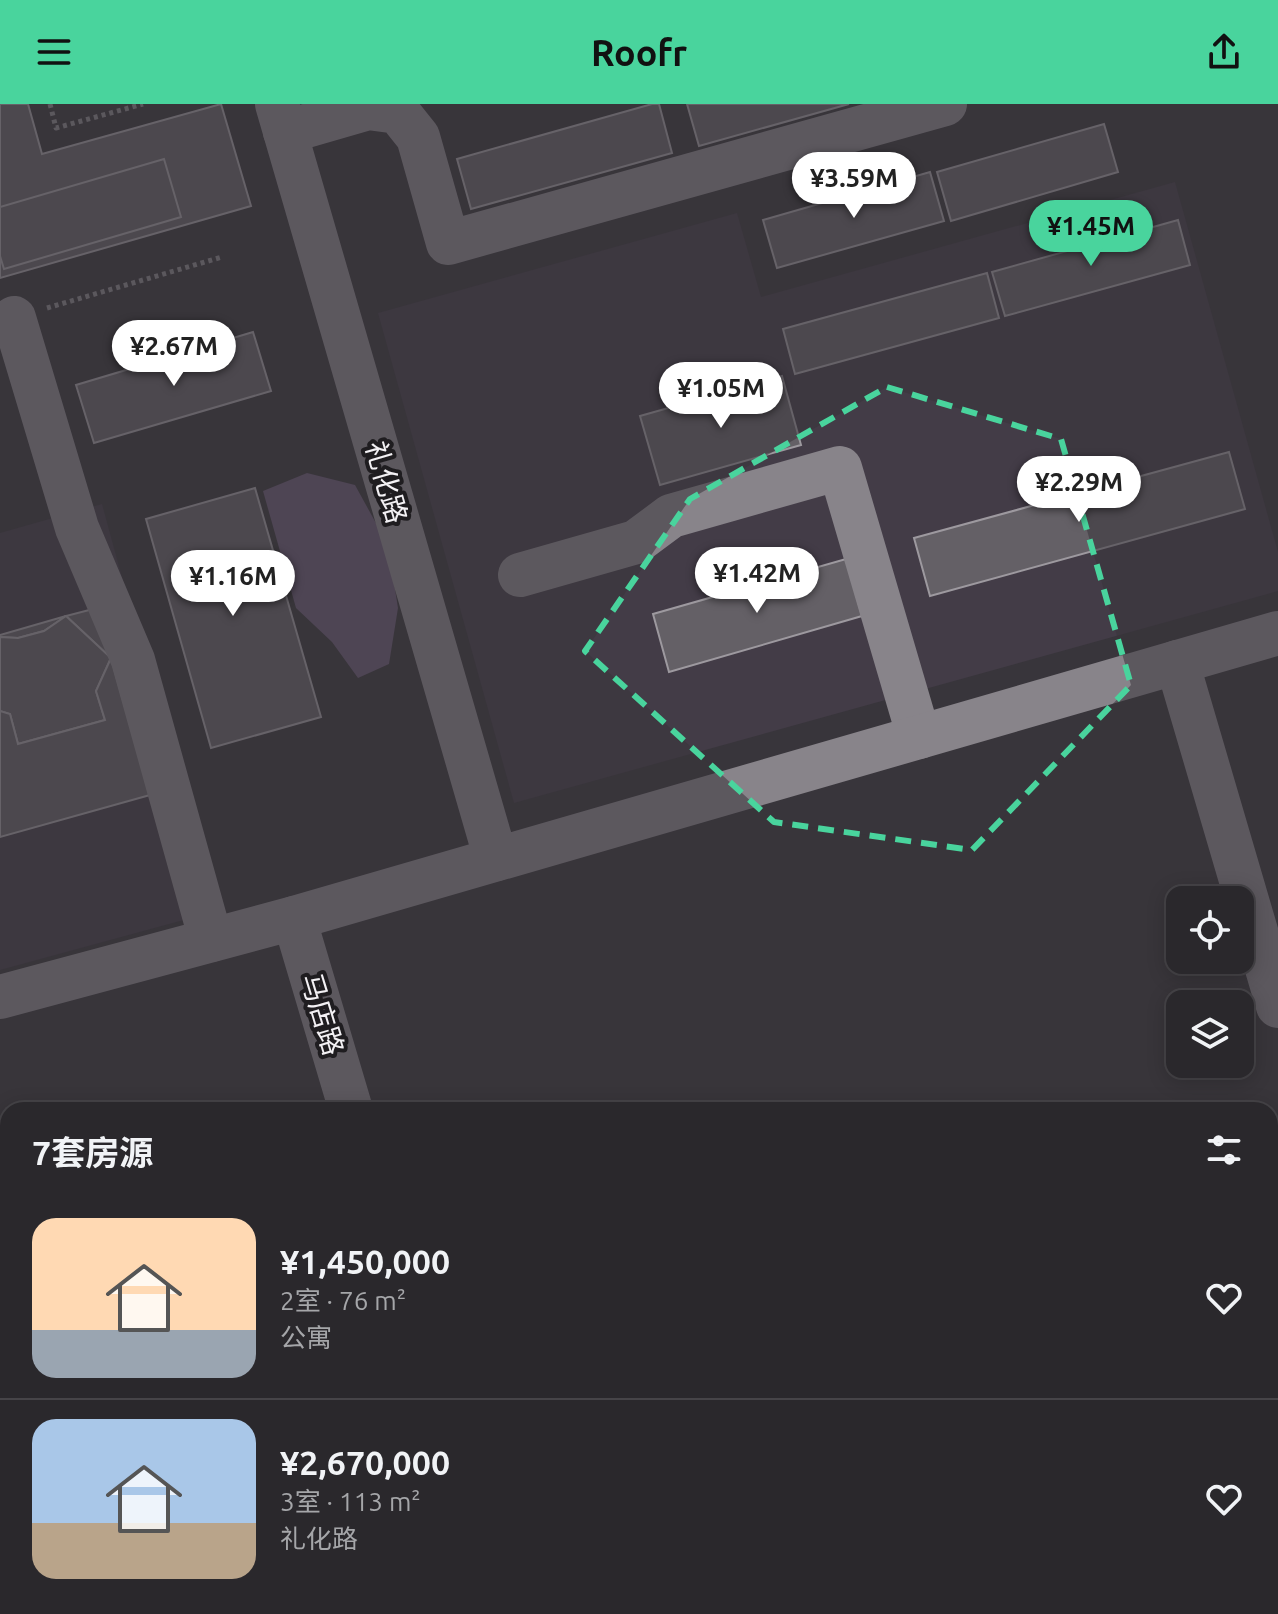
<!DOCTYPE html>
<html lang="zh">
<meta charset="utf-8">
<style>
:root{--surface:#2a282c;--page:#363438;--text:#f1f3f6;--muted:#a5a6a9;--line:#464448;--accent:#49d49d}
body{margin:0;font-family:Ubuntu,"Noto Sans SC",sans-serif;background:var(--page);color:var(--text);height:100vh;display:flex;flex-direction:column;font-size:30px;white-space:nowrap}
*{box-sizing:border-box;margin:0}
p{font-size:26px;color:var(--muted)}
.icon{flex:none;width:44px;height:44px;fill:none;stroke:currentColor;stroke-width:2;stroke-linecap:round;stroke-linejoin:round}
.map{position:relative;flex:1;overflow:hidden}
.sheet{position:absolute;left:0px;top:998px;width:1278px;height:512px;display:flex;flex-direction:column;background:var(--surface);border-radius:24px 24px 0 0;box-shadow:0 4px 20px #0003,0 0 0 2px var(--line)}
.sheet>*{flex:none}
.fabs{position:absolute;left:1166px;top:782px;display:grid;gap:16px}
.fabs a{display:grid;place-items:center;width:88px;height:88px;border-radius:16px;background:var(--surface);box-shadow:0 4px 20px #0003,0 0 0 2px var(--line);font-size:40px}
.price{position:absolute;translate:-50% -68px;padding:0 18px;border-radius:28px;background:#fff;color:#222;font-size:26px;line-height:52px;filter:drop-shadow(0 2px 4px #0008)}
.price::after{content:'';position:absolute;left:50%;top:48px;width:24px;height:18px;margin-left:-12px;background:inherit;clip-path:polygon(0 0,100% 0,50% 100%)}
.price.selected{background:var(--accent);color:#111}
ul{padding:0;list-style:none}
li{display:flex;align-items:center;gap:24px;height:200px;padding:0 32px}
li+li{border-top:2px solid var(--line)}
li span{display:grid;place-items:center;flex:none;width:224px;height:160px;border-radius:24px;color:#555}
li>.icon{margin-inline-start:auto}
span .icon{width:96px;height:96px;fill:#fffc;stroke-width:1}
li b{font-size:34px}
h2{display:flex;justify-content:space-between;align-items:center;height:96px;padding:0 32px;font-size:34px}
header{display:flex;justify-content:space-between;align-items:center;height:104px;padding:0 32px;background:var(--accent);color:#111;font-size:36px;font-weight:600}
.map>svg:first-child{display:block}
</style>
<header><svg class="icon" aria-label="menu" viewBox="0 0 24 24"><path d="M4 6h16M4 12h16M4 18h16"/></svg>Roofr<svg class="icon" aria-label="share" viewBox="0 0 24 24"><path d="M12 15V3M7 8l5-5 5 5M5 13v7h14v-7"/></svg></header>
<div class="map">
<svg width="1278" height="1510" viewBox="0 0 1278 1510">
<rect width="100%" height="100%" fill="#38353b"/>
<!-- built -->
<g fill="#433c47">
<polygon points="1175,78 1278,448 1278,487 514,699 378,209 737,109 761,193"/>
<polygon points="102,400 213,808 0,866 0,429"/>
</g>
<!-- green -->
<polygon fill="#695973" points="307,369 355,381 388,441 398,504 389,560 358,574 332,538 296,504 263,387"/>
<!-- building -->
<g fill="#646066" stroke="#9d999f" stroke-width="2">
<polygon points="0,0 28,0 42,50 221,0 251,102 0,174"/>
<polygon points="652,0 659,0 672,49 471,105 457,55"/>
<polygon points="687,0 849,0 699,42"/>
<polygon points="1104,20 1118,68 951,117 937,68"/>
<polygon points="164,55 181,113 4,165 0,152 0,103"/>
<polygon points="930,68 944,117 777,164 763,116"/>
<polygon points="1178,116 1190,161 1005,212 992,168"/>
<polygon points="987,169 999,214 795,270 783,225"/>
<polygon points="253,228 271,287 94,339 76,281"/>
<polygon points="782,272 801,341 660,381 640,312"/>
<polygon points="1229,348 1245,405 930,492 914,434"/>
<polygon points="255,384 321,613 211,644 146,415"/>
<polygon points="846,455 862,512 669,568 653,510"/>
<polygon points="97,504 111,554 66,512"/>
<polygon points="66,512 44,527 18,534 0,533 0,531"/>
<polygon points="66,512 111,554 96,587 105,616 18,640 10,610 0,607 0,533 18,534 44,527"/>
<polygon points="111,554 150,691 0,733 0,607 10,610 18,640 105,616 96,587"/>
<polygon points="8,1215 8,1269 0,1271 0,1217"/>
<polygon points="1278,1223 1278,1268 1270,1270 1270,1226"/>
<polygon points="1278,1274 1278,1330 1270,1332 1270,1276"/>
<polygon points="8,1289 8,1318 0,1292"/>
<polygon points="1278,1450 1278,1507 1266,1510 1236,1510 1233,1502 1270,1502 1270,1453"/>
<polygon points="552,1502 606,1502 608,1510 555,1510"/>
<polygon points="623,1502 774,1502 746,1510 625,1510"/>
<polygon points="1101,1502 1207,1502 1209,1510 1073,1510"/>
</g>
<g fill="none" stroke-linecap="round" stroke-linejoin="round">
<!-- path -->
<g stroke="#868388" stroke-width="5" stroke-dasharray="4 4" stroke-linecap="butt">
<polyline points="50,0 56,24 143,0"/>
<polyline points="47,204 222,153"/>
</g>
<!-- minor -->
<g stroke="#88848a" stroke-width="44">
<polyline points="277,0 496,755"/>
<polyline points="285,28 368,4 398,8 418,33 448,139 945,0"/>
<polyline points="14,214 77,424 133,556 211,836"/>
<polyline points="520,471 636,438 671,412 840,364 919,633"/>
<polyline points="1177,558 1278,902"/>
<polyline points="294,814 351,1006"/>
<polyline points="0,893 294,814 1278,529"/>
<polyline points="1270,1157 1278,1155"/>
<polyline points="498,1502 501,1510"/>
</g>
</g>
<!-- marked area -->
<path d="M0 0H1278V1510H0ZM887 283 1061 335 1131 581 972 746 774 718 585 547 690 395Z" fill="#38353b" fill-opacity=".55" fill-rule="evenodd"/>
<path fill="none" stroke="#49d49d" stroke-width="6" stroke-dasharray="16 10" stroke-linejoin="round" d="M887 283 1061 335 1131 581 972 746 774 718 585 547 690 395Z"/>
<g text-anchor="middle" dominant-baseline="central" stroke-width="8" stroke-linejoin="round" paint-order="stroke">
<!-- street labels -->
<g font-size="28" fill="#f3f1f4" stroke="#1f1d20">
<text transform="translate(387 378) rotate(74)">礼化路</text>
<text transform="translate(323 910) rotate(73)">马店路</text>
</g>
</g>
</svg>
<div class="fabs">
<a><svg class="icon" aria-label="locate" viewBox="0 0 24 24"><circle cx="12" cy="12" r="6"/><path d="M12 2v4M12 18v4M2 12h4M18 12h4"/></svg></a>
<a><svg class="icon" aria-label="layers" viewBox="0 0 24 24"><path d="M12 4l9 5-9 5-9-5zM3 14l9 5 9-5"/></svg></a>
</div>
<b class="price" style="left:854px;top:116px">¥3.59M</b>
<b class="price selected" style="left:1091px;top:164px">¥1.45M</b>
<b class="price" style="left:174px;top:284px">¥2.67M</b>
<b class="price" style="left:721px;top:326px">¥1.05M</b>
<b class="price" style="left:1079px;top:420px">¥2.29M</b>
<b class="price" style="left:757px;top:511px">¥1.42M</b>
<b class="price" style="left:233px;top:514px">¥1.16M</b>
<section class="sheet">
<h2>7套房源<svg class="icon" aria-label="filters" viewBox="0 0 24 24"><path d="M4 7h16M4 17h16"/><circle cx="9" cy="7" r="2"/><circle cx="15" cy="17" r="2"/></svg></h2>
<ul>
<li><span style="background:linear-gradient(#ffd9b3 70%,#9aa5b1 0)"><svg class="icon" aria-label="home" viewBox="0 0 24 24"><path d="M3 11l9-7 9 7M6 9v11h12V9"/></svg></span><div><b>¥1,450,000</b><p>2室 · 76 m²</p><p>公寓</p></div><svg class="icon" aria-label="heart" viewBox="0 0 24 24"><path d="M12 20l-8-8c-3-5 5-10 8-4 3-6 11-1 8 4z"/></svg></li>
<li><span style="background:linear-gradient(#a9c7e8 65%,#b9a48a 0)"><svg class="icon" aria-label="home" viewBox="0 0 24 24"><path d="M3 11l9-7 9 7M6 9v11h12V9"/></svg></span><div><b>¥2,670,000</b><p>3室 · 113 m²</p><p>礼化路</p></div><svg class="icon" aria-label="heart" viewBox="0 0 24 24"><path d="M12 20l-8-8c-3-5 5-10 8-4 3-6 11-1 8 4z"/></svg></li>
</ul>
</section>
</div>
